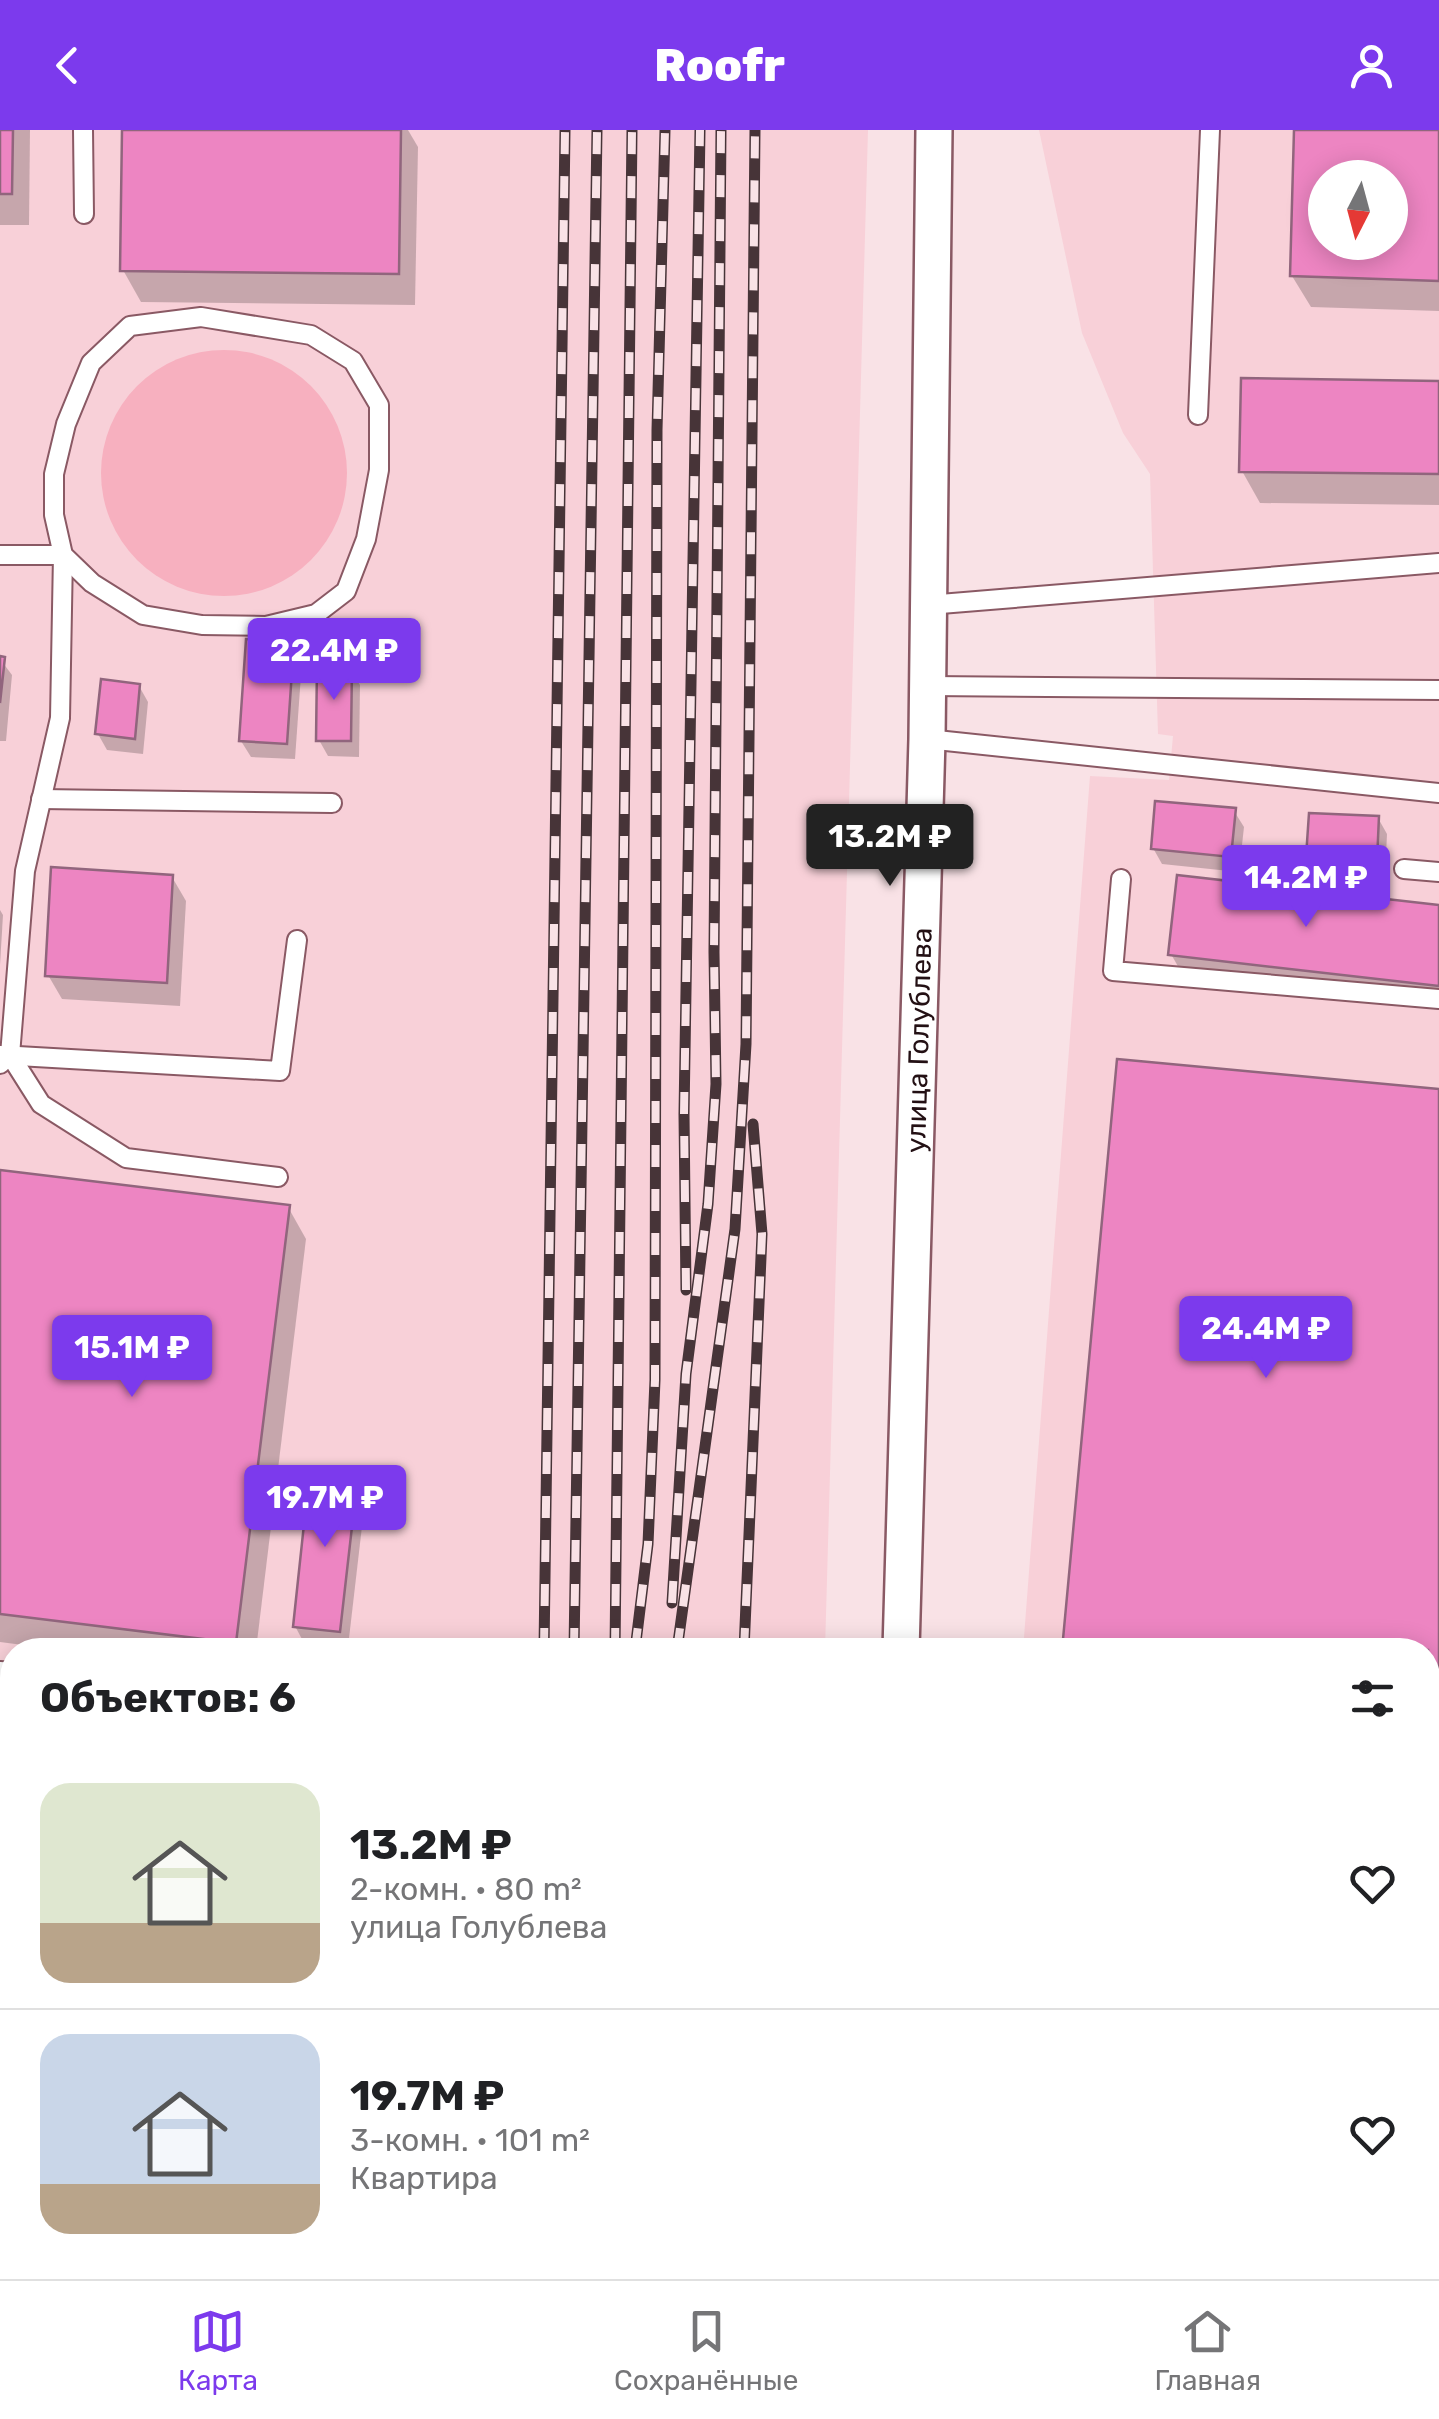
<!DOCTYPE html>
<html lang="ru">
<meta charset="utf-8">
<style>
:root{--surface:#fff;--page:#f6f6f6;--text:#202124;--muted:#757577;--line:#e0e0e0;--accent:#7c3aed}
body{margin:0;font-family:Rubik,sans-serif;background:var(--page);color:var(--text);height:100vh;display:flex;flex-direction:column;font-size:38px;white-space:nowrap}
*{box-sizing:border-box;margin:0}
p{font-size:32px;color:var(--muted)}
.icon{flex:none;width:55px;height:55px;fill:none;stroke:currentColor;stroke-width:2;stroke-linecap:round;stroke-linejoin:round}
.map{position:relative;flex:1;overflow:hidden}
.drawer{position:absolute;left:0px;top:1508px;width:1440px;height:642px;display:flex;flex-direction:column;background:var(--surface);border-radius:40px 40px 0 0;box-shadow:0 5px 25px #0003}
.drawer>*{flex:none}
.needle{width:65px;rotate:186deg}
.controls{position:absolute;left:1308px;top:30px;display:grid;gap:20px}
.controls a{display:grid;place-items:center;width:100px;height:100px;border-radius:50%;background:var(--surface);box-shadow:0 5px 25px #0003;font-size:50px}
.price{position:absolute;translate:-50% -85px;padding:0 22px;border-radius:10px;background:var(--accent);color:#fff;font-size:32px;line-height:65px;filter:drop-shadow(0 2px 5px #0008)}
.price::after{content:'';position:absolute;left:50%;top:60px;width:30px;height:22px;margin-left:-15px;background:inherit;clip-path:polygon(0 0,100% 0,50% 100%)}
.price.selected{background:#222;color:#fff}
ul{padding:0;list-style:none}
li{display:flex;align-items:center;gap:30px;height:250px;padding:0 40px}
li+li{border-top:2px solid var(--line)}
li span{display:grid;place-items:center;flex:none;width:280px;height:200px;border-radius:30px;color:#555}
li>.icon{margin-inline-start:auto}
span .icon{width:120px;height:120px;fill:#fffc;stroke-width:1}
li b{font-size:42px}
h2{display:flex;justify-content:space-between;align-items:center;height:120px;padding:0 40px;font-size:42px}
header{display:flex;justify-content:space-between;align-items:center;height:130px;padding:0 40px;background:var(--accent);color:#fff;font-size:45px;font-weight:800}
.tab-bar{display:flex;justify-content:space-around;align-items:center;height:140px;border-top:2px solid var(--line);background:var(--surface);font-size:28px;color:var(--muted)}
.tab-bar a{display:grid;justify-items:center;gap:5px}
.tab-bar .selected{color:var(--accent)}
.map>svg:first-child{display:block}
</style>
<header><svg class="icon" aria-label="back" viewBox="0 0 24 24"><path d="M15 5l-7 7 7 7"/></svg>Roofr<svg class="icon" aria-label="person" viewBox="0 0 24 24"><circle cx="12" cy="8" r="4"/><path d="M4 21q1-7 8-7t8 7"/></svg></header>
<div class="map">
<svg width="1439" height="2149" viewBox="0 0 1439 2149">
<rect width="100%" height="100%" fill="#f9e2e6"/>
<!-- built -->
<g fill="#f8d0d8" fill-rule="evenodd">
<polygon points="0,0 868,0 825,1520 12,1520 12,2138 808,2138 807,2149 0,2149"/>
<path d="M1039 0H1439V2149H974V2138H1428V1520H1023L1090 646 1169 650 1173 606 1158 604 1150 344 1123 303 1082 203ZM1325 48H1390V112H1325Z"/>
</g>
<!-- green -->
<circle fill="#f7b0bf" cx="224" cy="343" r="123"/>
<!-- shadow -->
<g fill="#0003" fill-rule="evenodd">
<polygon points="0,0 30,0 29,95 0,95"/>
<polygon points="124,0 408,0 418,17 415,175 141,172 123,140"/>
<path d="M1297 0H1439V181L1311 177 1292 146ZM1325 48H1390V112H1325Z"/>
<polygon points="1439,253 1439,375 1260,373 1242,341"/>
<polygon points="292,514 302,531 295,629 251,627 241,611"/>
<polygon points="0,529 12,545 6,611 0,611"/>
<polygon points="350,539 360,555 359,627 328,626 319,610"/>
<polygon points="139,556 148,572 143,624 107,620 98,604"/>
<polygon points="1234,681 1244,697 1239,742 1162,734 1153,718"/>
<polygon points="1378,688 1387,704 1385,747 1318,743 1309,727"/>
<polygon points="172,747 186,771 180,876 62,869 48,845"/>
<polygon points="1439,778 1439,878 1185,849 1171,824"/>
<polygon points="0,780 3,785 0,835"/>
<polygon points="1439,961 1439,1986 1428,1985 1428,1520 1064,1520"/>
<polygon points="0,1042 288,1077 306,1109 256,1520 61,1520 0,1512"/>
<polygon points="356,1346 366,1362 348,1517 304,1513 295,1496"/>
<rect x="0" y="1952" width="12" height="135"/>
<polygon points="254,2138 363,2138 358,2149 255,2149 252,2143"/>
<polygon points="368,2138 509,2138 504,2149 393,2149"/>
</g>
<!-- building -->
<g fill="#ed85c2" stroke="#91657d" stroke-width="2.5" fill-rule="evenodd">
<polygon points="0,0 13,0 12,64 0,64"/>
<polygon points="122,0 401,0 399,144 120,141"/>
<path d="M1294 0H1439V151L1290 146ZM1325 48H1390V112H1325Z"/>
<polygon points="1241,248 1439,251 1439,344 1239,342"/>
<polygon points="246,509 294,512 287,614 239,611"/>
<polygon points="0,526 5,527 0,573"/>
<polygon points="317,535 352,536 351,611 316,611"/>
<polygon points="101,549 140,554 135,609 95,604"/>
<polygon points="1155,671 1236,678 1231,727 1151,719"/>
<polygon points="1309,683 1379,686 1377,731 1306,727"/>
<polygon points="51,737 173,745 167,853 45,846"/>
<polygon points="1177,745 1439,775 1439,856 1168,825"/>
<polygon points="1117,929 1439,959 1439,1957 1428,1956 1428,1520 1062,1520"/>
<polygon points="0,1040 290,1075 236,1513 0,1484"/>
<polygon points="310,1338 358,1344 340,1502 293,1497"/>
<polygon points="0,1949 12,1950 12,2057 0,2056"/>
<polygon points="252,2138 331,2138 326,2149 262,2149 249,2143"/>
<polygon points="416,2138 478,2138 472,2149 441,2149"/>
</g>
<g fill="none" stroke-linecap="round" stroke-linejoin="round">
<!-- lane casing -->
<g stroke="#8a5964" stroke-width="22">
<g id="lane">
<polyline points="83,0 84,84"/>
<polygon points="201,187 311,205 353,231 379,275 379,340 366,409 346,461 316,484 266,496 202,495 143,485 92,453 63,425 54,385 54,344 66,294 91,233 130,196"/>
<polyline points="1198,285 1210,0"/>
<polyline points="0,425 63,425 60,588 25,741 10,925 0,934"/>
<polyline points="928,475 1439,433"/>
<polyline points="928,556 1439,560"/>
<polyline points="927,609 1439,663"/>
<polyline points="41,669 332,673"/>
<polyline points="1404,739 1439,742"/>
<polyline points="1121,749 1113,841 1439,869"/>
<polyline points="0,925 280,941 297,810"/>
<polyline points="10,925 41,974 126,1028 278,1047"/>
<polyline points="0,1541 12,1542"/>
<polyline points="0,1721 12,1722"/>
<polyline points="204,2149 208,2138"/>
<polyline points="732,2149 733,2138"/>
<polyline points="1119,2149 1120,2138"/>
<polyline points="1250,2149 1252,2138"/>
</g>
</g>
<!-- street casing -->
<g stroke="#8a5964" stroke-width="40">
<g id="street">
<path id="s1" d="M901 1520 927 609 934 0"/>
<polyline points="866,2149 868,2138"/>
</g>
</g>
<!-- lane -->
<use href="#lane" stroke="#fff" stroke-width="18"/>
<!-- street -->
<use href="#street" stroke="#fff" stroke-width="35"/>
<!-- rail casing -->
<g stroke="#473438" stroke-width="11">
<g id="rail">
<polyline points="686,1160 684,984 700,0"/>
<polyline points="672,1473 686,1244 708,1074 716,954 714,822 721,0"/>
<polyline points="544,1520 565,0"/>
<polyline points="574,1520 597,0"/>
<polyline points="615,1520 632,0"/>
<polyline points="635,1520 648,1414 655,1250 657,300 665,0"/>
<polyline points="677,1520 735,1099 746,914 755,0"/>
<polyline points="744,1520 762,1104 753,994"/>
<polyline points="536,2149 536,2138"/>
<polyline points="566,2149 566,2138"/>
<polyline points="613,2149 613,2138"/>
<polyline points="671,2149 672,2138"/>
</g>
</g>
<!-- rail -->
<use href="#rail" stroke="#f9e2e6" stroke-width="8" stroke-dasharray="22" stroke-linecap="butt"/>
</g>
<g text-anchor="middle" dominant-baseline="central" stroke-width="8" stroke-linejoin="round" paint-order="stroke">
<!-- street labels -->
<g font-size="28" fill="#231014" stroke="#f9e2e6">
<text stroke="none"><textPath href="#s1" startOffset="610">улица Голублева</textPath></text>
</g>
</g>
</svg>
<div class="controls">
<a><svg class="needle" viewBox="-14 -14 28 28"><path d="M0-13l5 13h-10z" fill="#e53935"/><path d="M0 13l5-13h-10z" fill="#757577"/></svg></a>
</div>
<b class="price" style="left:334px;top:573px">22.4M ₽</b>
<b class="price selected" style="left:890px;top:759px">13.2M ₽</b>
<b class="price" style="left:1306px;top:800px">14.2M ₽</b>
<b class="price" style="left:1266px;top:1251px">24.4M ₽</b>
<b class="price" style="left:132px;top:1270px">15.1M ₽</b>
<b class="price" style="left:325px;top:1420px">19.7M ₽</b>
<section class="drawer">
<h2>Объектов: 6<svg class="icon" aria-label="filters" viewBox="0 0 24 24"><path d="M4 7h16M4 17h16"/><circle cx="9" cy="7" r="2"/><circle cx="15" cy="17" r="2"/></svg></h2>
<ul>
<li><span style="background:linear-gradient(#dfe7d0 70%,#b9a48a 0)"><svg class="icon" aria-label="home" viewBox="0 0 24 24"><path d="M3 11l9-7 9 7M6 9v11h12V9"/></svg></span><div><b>13.2M ₽</b><p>2-комн. · 80 m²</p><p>улица Голублева</p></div><svg class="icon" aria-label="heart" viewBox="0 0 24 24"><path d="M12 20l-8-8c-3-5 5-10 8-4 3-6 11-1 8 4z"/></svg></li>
<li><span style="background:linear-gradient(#c9d6e8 75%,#b9a48a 0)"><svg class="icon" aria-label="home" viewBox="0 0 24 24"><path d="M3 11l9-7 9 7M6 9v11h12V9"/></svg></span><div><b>19.7M ₽</b><p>3-комн. · 101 m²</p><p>Квартира</p></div><svg class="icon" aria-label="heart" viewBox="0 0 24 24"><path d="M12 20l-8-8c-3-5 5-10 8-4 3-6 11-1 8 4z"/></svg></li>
</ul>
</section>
</div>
<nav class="tab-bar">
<a class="selected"><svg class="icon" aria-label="map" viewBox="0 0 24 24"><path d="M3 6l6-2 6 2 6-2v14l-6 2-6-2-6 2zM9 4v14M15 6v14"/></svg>Карта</a>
<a><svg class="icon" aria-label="saved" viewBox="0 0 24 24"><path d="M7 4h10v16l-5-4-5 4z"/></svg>Сохранённые</a>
<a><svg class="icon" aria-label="home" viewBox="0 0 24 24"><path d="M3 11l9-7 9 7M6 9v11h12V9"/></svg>Главная</a>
</nav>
